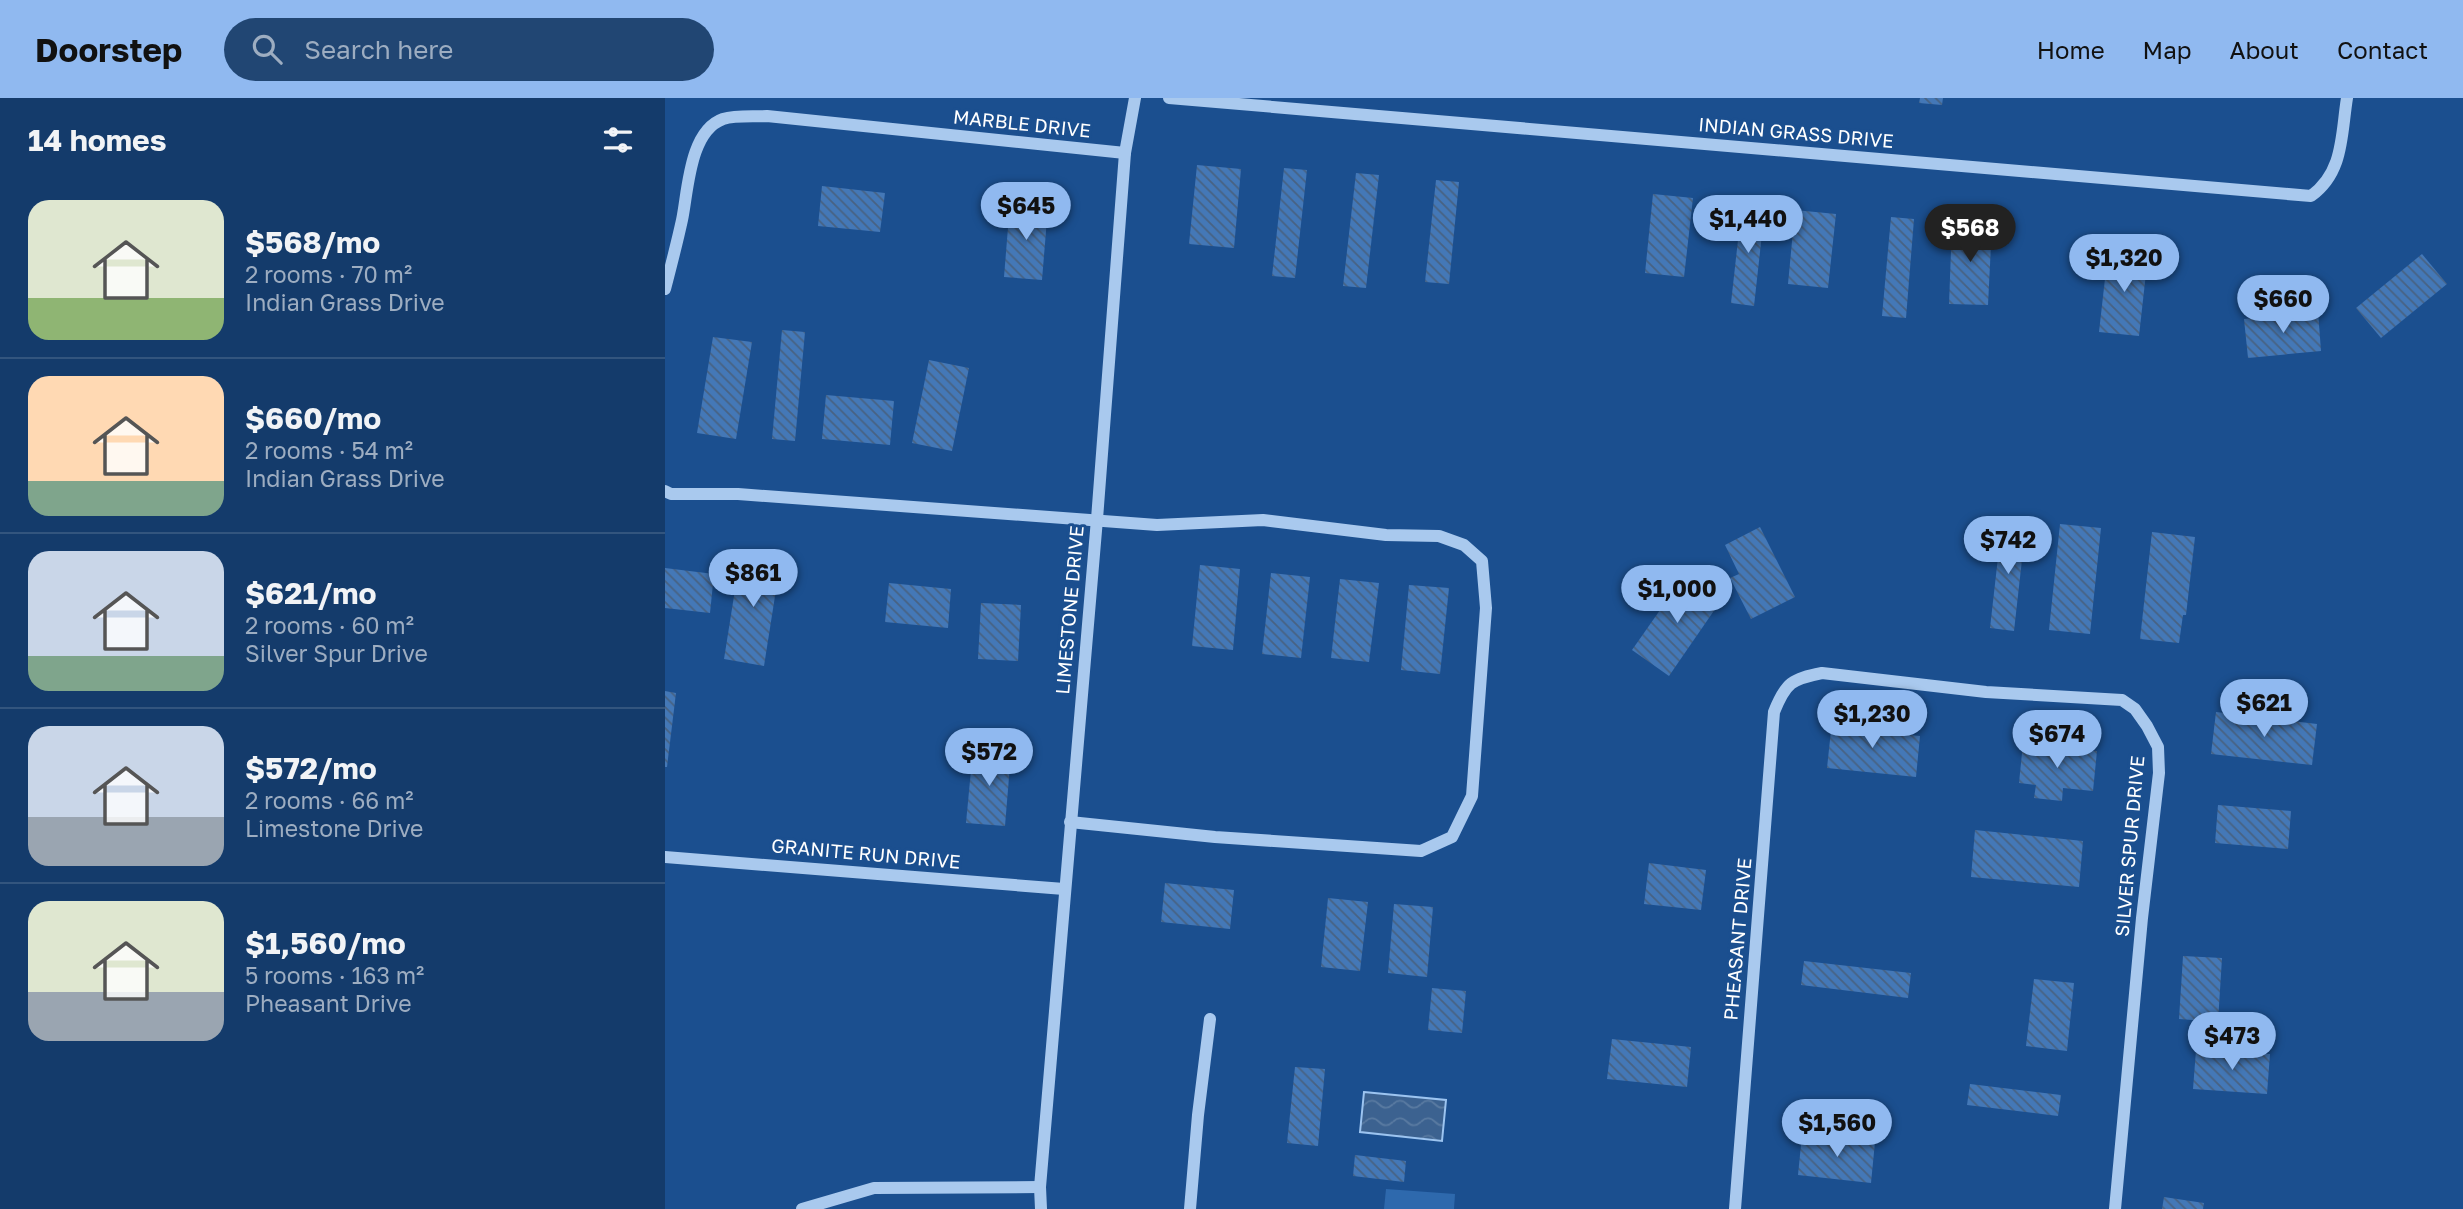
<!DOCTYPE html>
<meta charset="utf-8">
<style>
:root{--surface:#143b6b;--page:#214673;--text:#f1f3f6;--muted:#9dadc1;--line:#33557e;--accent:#90b9f0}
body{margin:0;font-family:"Golos Text",sans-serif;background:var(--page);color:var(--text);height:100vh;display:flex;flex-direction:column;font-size:26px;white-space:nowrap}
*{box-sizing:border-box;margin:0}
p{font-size:23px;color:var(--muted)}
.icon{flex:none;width:38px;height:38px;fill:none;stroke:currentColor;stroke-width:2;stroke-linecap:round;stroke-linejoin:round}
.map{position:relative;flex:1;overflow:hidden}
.panel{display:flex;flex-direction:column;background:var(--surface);width:665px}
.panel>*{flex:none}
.price{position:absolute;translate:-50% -60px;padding:0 16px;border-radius:24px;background:var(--accent);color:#111;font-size:23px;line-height:46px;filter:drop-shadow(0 2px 4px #0008)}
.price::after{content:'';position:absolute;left:50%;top:42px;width:21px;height:16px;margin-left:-10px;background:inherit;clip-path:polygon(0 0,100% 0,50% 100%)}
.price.active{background:#222;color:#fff}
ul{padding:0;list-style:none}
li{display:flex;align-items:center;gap:21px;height:175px;padding:0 28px}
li+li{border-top:2px solid var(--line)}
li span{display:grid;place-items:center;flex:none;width:196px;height:140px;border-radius:21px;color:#555}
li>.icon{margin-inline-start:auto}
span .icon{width:84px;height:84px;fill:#fffc;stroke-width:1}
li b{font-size:30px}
h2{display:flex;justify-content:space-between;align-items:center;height:84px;padding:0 28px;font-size:30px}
header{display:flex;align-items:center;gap:42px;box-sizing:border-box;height:98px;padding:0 35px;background:var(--accent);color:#111}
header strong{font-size:33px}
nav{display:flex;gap:38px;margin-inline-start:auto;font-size:24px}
.search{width:490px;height:63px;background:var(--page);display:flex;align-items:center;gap:18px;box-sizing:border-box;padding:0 24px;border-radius:38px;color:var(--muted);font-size:26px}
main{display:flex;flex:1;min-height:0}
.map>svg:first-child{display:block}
</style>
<header>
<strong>Doorstep</strong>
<div class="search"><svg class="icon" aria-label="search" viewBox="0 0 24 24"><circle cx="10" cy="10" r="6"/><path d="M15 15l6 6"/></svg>Search here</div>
<nav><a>Home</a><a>Map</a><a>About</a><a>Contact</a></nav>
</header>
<main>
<section class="panel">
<h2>14 homes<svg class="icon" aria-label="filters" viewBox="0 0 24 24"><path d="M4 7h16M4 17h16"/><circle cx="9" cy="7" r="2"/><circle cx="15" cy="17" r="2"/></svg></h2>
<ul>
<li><span style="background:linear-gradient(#dfe7d0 70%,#8fb573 0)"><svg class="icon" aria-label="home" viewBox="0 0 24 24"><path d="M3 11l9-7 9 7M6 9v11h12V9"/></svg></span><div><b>$568/mo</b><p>2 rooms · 70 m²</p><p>Indian Grass Drive</p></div></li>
<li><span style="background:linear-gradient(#ffd9b3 75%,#7fa58c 0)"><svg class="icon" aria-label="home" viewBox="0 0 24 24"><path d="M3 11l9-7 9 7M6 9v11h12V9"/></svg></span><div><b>$660/mo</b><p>2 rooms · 54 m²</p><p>Indian Grass Drive</p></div></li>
<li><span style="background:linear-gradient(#c9d6e8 75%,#7fa58c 0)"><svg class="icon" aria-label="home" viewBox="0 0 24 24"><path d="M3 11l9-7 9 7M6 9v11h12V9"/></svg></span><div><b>$621/mo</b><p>2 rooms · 60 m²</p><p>Silver Spur Drive</p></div></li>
<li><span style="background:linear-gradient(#c9d6e8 65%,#9aa5b1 0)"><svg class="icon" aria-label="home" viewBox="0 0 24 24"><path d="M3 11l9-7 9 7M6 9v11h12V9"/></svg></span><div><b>$572/mo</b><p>2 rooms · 66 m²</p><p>Limestone Drive</p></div></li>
<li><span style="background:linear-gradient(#dfe7d0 65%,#9aa5b1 0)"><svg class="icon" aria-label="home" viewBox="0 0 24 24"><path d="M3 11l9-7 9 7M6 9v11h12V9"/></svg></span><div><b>$1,560/mo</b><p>5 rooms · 163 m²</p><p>Pheasant Drive</p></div></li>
</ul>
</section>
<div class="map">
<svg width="1798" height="1111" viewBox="0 0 1798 1111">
<defs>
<pattern id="water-waves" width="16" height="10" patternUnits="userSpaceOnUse" patternTransform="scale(1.75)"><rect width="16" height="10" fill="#3c6290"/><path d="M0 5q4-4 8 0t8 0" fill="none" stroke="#597aa1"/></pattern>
<pattern id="building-back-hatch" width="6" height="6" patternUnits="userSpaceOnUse" patternTransform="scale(1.75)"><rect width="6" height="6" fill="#4478b7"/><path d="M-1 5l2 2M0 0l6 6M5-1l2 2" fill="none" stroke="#486282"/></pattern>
</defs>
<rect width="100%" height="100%" fill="#1b4f8f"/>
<!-- pitch -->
<polygon fill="#2e69ad" points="721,1091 790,1096 789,1111 719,1111"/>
<!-- water -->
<polygon fill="url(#water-waves)" stroke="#9cc4f0" stroke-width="2" points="699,994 781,1002 777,1043 695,1034"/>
<!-- building -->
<g fill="url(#building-back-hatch)">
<polygon points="1255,0 1278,0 1277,7 1254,5"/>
<polygon points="532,67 576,71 569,150 524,146"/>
<polygon points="619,70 642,72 630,180 607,178"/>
<polygon points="691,75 714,77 701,190 678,188"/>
<polygon points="771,82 794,84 784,186 760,184"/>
<polygon points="157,88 220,95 215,134 153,128"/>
<polygon points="988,96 1028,100 1019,179 980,175"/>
<polygon points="345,105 383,109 377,182 339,179"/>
<polygon points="1077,106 1100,109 1089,208 1066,205"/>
<polygon points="1130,112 1171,116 1163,190 1123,186"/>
<polygon points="1226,119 1249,121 1241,220 1217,218"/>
<polygon points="1287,126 1327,127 1323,207 1284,206"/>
<polygon points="1443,154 1483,157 1474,238 1434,234"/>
<polygon points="1757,156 1782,186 1716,240 1691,210"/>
<polygon points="1653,213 1656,253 1583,260 1579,221"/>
<polygon points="117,232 140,234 130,343 107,341"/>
<polygon points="48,239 87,244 71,341 32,335"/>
<polygon points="264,262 304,270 287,353 247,345"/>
<polygon points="161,297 229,303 225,347 157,341"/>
<polygon points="1337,424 1361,426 1349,533 1325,530"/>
<polygon points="1395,426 1436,430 1425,536 1384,532"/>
<polygon points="1095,429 1130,499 1086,521 1065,480 1074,476 1060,447"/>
<polygon points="1487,434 1530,439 1521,517 1518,517 1514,545 1475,541"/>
<polygon points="76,454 116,460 99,568 59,561"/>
<polygon points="535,467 575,471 568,552 527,548"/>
<polygon points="0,470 49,476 45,515 0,510"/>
<polygon points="606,475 645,479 636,560 597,556"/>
<polygon points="1021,475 1057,501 1004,578 967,552"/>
<polygon points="675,481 714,485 704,564 666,560"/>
<polygon points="224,485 286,491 283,530 220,524"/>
<polygon points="744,487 784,490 775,576 736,572"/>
<polygon points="316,505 356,507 353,563 313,561"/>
<polygon points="0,593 11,595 2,669 0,669"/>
<polygon points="1551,614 1652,626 1647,667 1546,656"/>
<polygon points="1167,623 1215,627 1214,634 1255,638 1251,679 1162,670"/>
<polygon points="1358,645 1432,653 1428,693 1398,690 1397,703 1369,700 1371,687 1354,685"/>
<polygon points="308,651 346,655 340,728 301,725"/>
<polygon points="1553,707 1626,713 1623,751 1550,745"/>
<polygon points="1310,732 1418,743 1414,789 1306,779"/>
<polygon points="984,765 1041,772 1036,812 979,806"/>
<polygon points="500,785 569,792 565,831 496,824"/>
<polygon points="663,800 703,804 695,873 656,869"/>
<polygon points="729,806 768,809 762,879 723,875"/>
<polygon points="1518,858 1557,860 1553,924 1514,921"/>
<polygon points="1139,863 1246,875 1243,900 1136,887"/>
<polygon points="1369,881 1409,885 1402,953 1361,948"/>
<polygon points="767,890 801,893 797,935 763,932"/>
<polygon points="947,941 1026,949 1022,989 942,981"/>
<polygon points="1531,952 1605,956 1602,996 1528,991"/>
<polygon points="630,969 660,971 653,1048 622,1045"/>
<polygon points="1305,986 1396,997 1393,1018 1302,1007"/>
<polygon points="1137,1037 1210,1044 1206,1085 1133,1077"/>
<polygon points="690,1057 741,1063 739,1084 688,1078"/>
<polygon points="1499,1099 1539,1105 1538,1111 1497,1111"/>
</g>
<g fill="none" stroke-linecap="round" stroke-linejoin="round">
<!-- minor -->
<g stroke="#a9c9ee" stroke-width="12">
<path d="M504 0 1646 98C1679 74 1676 37 1682 0"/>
<path d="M0 191C6 168 12 145 17 122 23 94 24 33 58 21 71 17 89 19 102 18L460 55"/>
<polyline points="0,393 6,396 73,396 492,427 598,422 721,437 774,438 799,447 817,463 821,510 807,698 787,739 756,753 550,739 405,724"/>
<polyline points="0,759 399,791"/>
<polyline points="137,1111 209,1090 375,1089"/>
<polyline points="376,1111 375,1089 432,421 460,55 470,0"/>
<polyline points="525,1111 533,1017 545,921"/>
<path d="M1070 1111 1109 614C1121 584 1127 581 1157 575L1321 594 1457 602 1470 611 1482 628 1493 649 1494 675 1477 820 1450 1111"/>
</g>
</g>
<g text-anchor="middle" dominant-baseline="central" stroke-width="6" stroke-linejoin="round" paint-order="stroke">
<!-- street labels -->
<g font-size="19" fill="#fff" stroke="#1b4f8f">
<text transform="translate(357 25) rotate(6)">MARBLE DRIVE</text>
<text transform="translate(1131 34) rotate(5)">INDIAN GRASS DRIVE</text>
<text transform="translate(404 512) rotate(-85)">LIMESTONE DRIVE</text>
<text transform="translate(1464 748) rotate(-85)">SILVER SPUR DRIVE</text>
<text transform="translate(201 755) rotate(5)">GRANITE RUN DRIVE</text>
<text transform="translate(1072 841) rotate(-85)">PHEASANT DRIVE</text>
</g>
</g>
</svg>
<b class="price" style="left:361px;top:144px">$645</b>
<b class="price" style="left:1083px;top:157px">$1,440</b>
<b class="price active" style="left:1305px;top:166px">$568</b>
<b class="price" style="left:1459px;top:196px">$1,320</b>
<b class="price" style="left:1618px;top:237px">$660</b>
<b class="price" style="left:1343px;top:478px">$742</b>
<b class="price" style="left:88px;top:511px">$861</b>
<b class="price" style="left:1012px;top:527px">$1,000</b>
<b class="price" style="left:1599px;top:641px">$621</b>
<b class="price" style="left:1207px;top:652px">$1,230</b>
<b class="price" style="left:1392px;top:672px">$674</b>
<b class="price" style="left:324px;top:690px">$572</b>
<b class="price" style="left:1567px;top:974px">$473</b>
<b class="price" style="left:1172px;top:1061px">$1,560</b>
</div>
</main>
